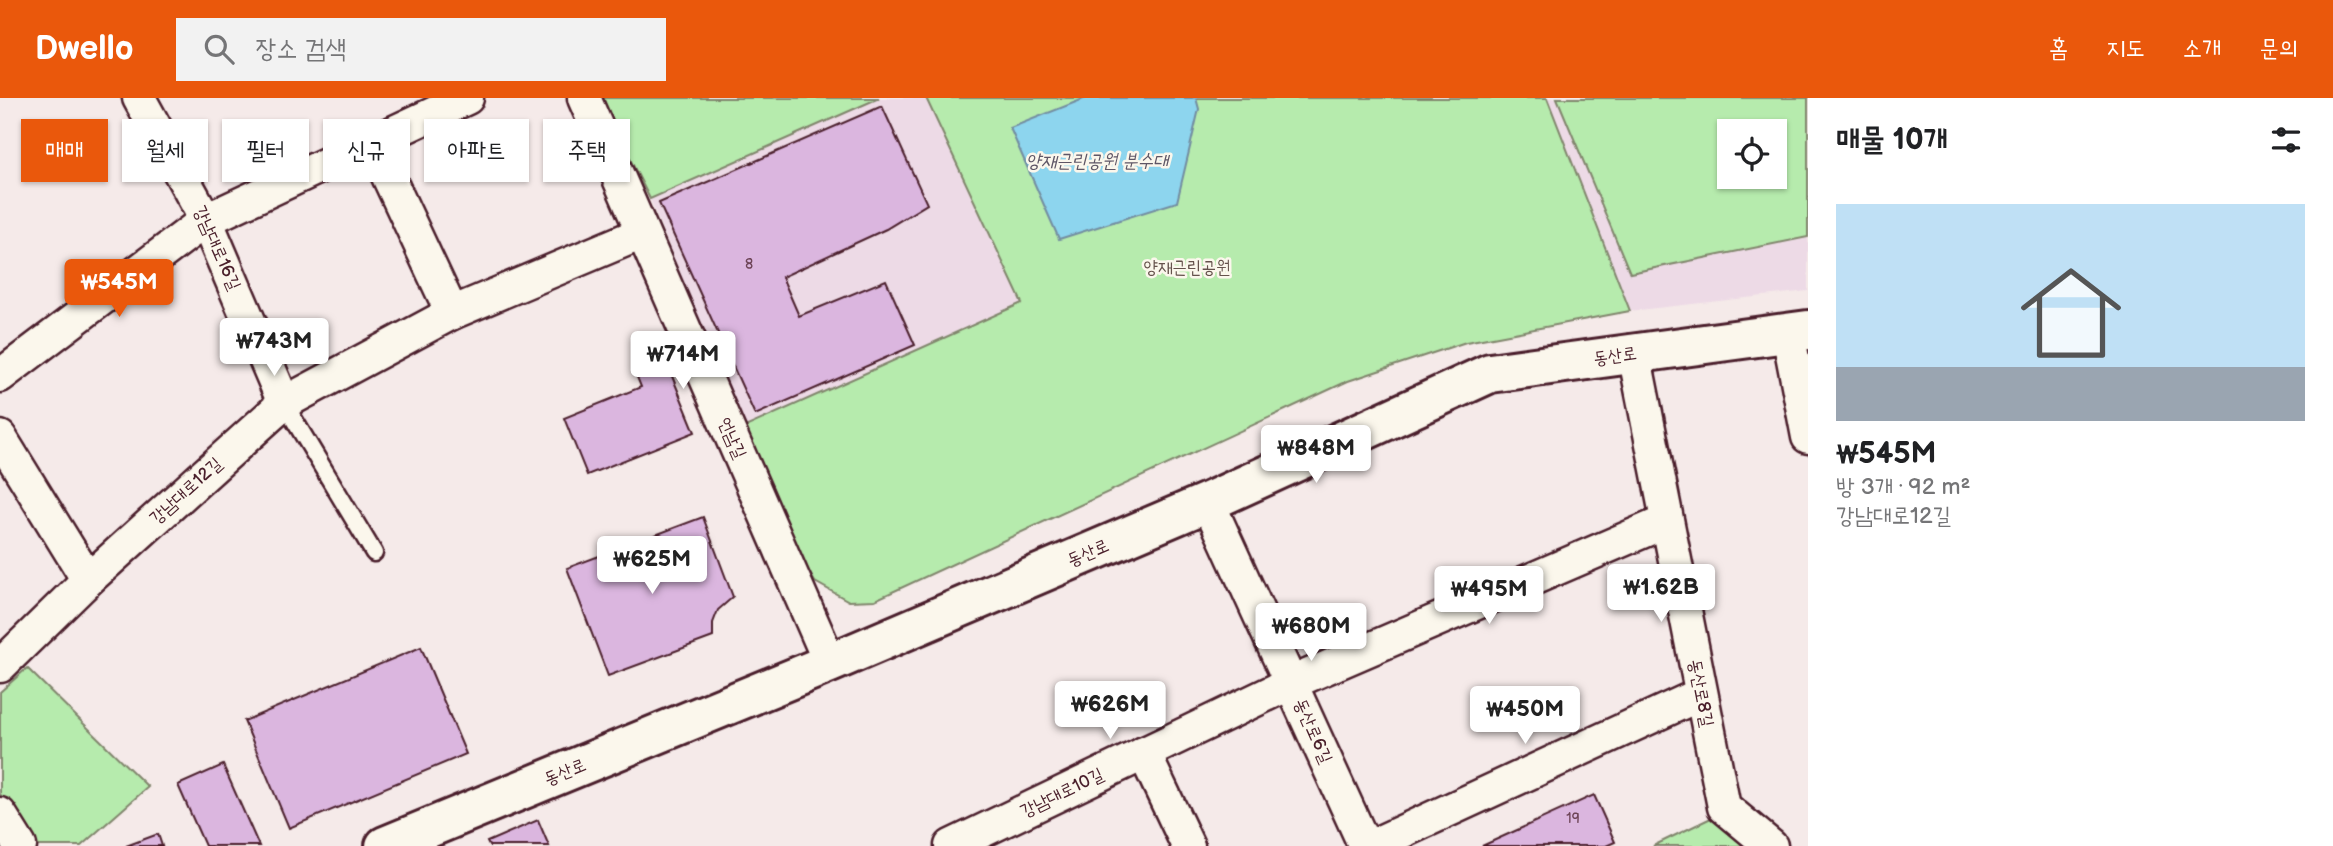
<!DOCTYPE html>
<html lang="ko">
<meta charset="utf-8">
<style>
:root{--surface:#fff;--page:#f2f2f2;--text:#202124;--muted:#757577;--line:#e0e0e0;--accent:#ea580c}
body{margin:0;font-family:"Balsamiq Sans","Poor Story",sans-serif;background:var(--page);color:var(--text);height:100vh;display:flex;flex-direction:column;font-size:26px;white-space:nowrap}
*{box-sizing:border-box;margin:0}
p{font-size:23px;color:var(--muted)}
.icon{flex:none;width:38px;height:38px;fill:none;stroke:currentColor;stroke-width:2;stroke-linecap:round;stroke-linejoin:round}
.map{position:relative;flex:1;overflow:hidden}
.drawer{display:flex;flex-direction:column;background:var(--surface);width:525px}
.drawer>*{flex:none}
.hud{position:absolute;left:21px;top:21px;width:665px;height:63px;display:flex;gap:14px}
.fabs{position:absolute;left:1717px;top:21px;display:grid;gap:14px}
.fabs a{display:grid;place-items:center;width:70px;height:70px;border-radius:0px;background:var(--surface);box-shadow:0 2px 5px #0004;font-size:35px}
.price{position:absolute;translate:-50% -60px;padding:0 16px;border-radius:7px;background:#fff;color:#222;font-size:23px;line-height:46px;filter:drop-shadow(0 2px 4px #0008)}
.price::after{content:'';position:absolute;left:50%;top:42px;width:21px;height:16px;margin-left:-10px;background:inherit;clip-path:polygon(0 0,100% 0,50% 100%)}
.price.current{background:var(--accent);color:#fff}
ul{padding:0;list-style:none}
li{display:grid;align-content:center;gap:14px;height:371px;padding:0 28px}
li+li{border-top:2px solid var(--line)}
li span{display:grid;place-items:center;height:217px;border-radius:0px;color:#555}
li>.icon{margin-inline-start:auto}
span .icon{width:126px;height:126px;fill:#fffc;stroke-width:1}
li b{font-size:30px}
h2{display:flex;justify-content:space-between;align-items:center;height:84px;padding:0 28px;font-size:30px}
.pill{padding:0 24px;border-radius:0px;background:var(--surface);box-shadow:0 2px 5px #0004;font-size:24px;line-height:63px}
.pill.current{background:var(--accent);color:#fff}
header{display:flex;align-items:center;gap:42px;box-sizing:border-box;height:98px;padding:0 35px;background:var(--accent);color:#fff}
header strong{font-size:33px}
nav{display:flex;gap:38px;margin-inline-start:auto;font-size:24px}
.search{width:490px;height:63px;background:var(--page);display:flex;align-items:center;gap:18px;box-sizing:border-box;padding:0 24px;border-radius:0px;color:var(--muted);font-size:26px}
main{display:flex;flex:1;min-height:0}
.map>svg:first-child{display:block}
</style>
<header>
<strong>Dwello</strong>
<div class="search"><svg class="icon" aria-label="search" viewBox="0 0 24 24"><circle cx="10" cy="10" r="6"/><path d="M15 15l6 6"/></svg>장소 검색</div>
<nav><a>홈</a><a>지도</a><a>소개</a><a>문의</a></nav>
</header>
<main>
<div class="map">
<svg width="1808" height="748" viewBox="0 0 1808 748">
<rect width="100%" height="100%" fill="#f5eae9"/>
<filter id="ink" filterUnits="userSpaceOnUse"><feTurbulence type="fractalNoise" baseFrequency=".0143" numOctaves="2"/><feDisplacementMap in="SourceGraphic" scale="14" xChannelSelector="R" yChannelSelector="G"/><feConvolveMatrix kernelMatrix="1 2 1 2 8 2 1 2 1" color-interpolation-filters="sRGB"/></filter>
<g filter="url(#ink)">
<!-- built -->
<g fill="#eddae6" fill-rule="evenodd">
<polygon points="879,0 926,0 1022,205 743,330 650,101"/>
<path d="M1547 0H1808V193L1630 213ZM1729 33H1774V79H1729Z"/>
</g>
<!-- green -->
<g fill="#b6ebad" stroke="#80856c" stroke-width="2" fill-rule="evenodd">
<polygon points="599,0 879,0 650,101"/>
<polygon points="926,0 1547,0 1630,213 1466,244 1348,283 875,502 849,503 815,484 804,465 743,330 1022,205"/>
<path d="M1557 0H1808V139L1630 175ZM1729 33H1774V79H1729Z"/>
<polygon points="27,570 148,689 81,748 36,748 0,696 0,594"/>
<polygon points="1713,719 1748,748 1653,748"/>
</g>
<!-- water -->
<polygon fill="#8dd5ee" stroke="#728ca0" stroke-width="2" points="1086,0 1196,0 1199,11 1177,104 1059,141 1010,30"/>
<!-- building -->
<g fill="#dbb6df" stroke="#4a1f2b" stroke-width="2">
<polygon points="882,8 927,106 886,131 782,179 799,218 886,182 915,247 755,317 659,105"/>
<polygon points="667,266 695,334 587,377 564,320 641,289 637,279"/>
<polygon points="703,419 733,499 718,512 713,525 713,539 608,578 567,470"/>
<polygon points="421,549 466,656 289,730 244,623"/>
<polygon points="223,667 259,748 205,748 178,687"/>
<polygon points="1594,697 1615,744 1606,748 1482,748"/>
<polygon points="538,722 549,748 489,748 487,744"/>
<polygon points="158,736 162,748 126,748"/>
</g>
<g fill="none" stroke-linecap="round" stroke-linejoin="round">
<!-- service casing -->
<g stroke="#4a1f2b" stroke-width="21">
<polyline id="service" points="284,305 374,455"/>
</g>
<!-- minor casing -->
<g stroke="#4a1f2b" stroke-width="37">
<g id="minor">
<polyline points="139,0 206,122 284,305"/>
<polyline points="584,0 830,565"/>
<polyline points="372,44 452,215"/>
<polyline points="1788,235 1808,339"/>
<polyline points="1634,255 1724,709 1771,748"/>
<polyline points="0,278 206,122 467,0"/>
<polyline points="0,339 88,482"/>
<polyline points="1208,404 1365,748"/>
<polyline points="0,568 88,482 284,305 452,215 642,135"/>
<polyline points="1144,655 1188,748"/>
<polyline points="0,716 20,748"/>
<polyline points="951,748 1291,585 1667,423"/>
<polyline points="1371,748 1701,596"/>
</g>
</g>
<!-- tertiary casing -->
<g stroke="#4a1f2b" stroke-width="44">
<polyline id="tertiary" points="385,748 830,565 1208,404 1490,275 1808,232"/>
</g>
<!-- service -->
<use href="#service" stroke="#fbf7ec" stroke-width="16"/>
<!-- minor -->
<use href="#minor" stroke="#fbf7ec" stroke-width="32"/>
<!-- tertiary -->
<use href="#tertiary" stroke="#fbf7ec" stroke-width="38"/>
</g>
</g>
<g text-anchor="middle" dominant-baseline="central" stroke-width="5" stroke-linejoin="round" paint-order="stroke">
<!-- number labels -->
<g font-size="14" fill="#6e4558">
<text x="749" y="166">8</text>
<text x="1573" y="720">19</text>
</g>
<!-- street labels -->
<g font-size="18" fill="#4a1f2b" stroke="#fbf7ec">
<text transform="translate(217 150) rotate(66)">강남대로16길</text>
<text transform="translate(1615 258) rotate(-8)">동산로</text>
<text transform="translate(732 340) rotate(66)">언남길</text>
<text transform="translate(186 393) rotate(-42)">강남대로12길</text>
<text transform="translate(1088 455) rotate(-23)">동산로</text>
<text transform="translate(1701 595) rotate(79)">동산로8길</text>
<text transform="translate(1313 633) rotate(66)">동산로6길</text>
<text transform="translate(565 674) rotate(-22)">동산로</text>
<text transform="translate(1062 695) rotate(-26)">강남대로10길</text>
</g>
<!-- park labels -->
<g font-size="18" fill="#65524c" stroke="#fbf7ec">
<text x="1187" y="169">양재근린공원</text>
</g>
<!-- water labels -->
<g font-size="19" font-style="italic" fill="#5e5666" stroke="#fbf7ec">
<text x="1097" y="63">양재근린공원 분수대</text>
</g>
</g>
</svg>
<div class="fabs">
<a><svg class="icon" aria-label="locate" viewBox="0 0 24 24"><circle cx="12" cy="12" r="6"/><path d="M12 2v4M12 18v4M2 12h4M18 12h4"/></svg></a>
</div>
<b class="price current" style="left:119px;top:221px">₩545M</b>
<b class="price" style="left:274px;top:280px">₩743M</b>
<b class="price" style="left:683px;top:293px">₩714M</b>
<b class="price" style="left:1316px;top:387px">₩848M</b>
<b class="price" style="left:652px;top:498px">₩625M</b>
<b class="price" style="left:1661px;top:526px">₩1.62B</b>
<b class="price" style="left:1489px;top:528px">₩495M</b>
<b class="price" style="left:1311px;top:565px">₩680M</b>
<b class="price" style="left:1110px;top:643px">₩626M</b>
<b class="price" style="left:1525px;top:648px">₩450M</b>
<div class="hud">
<a class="pill current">매매</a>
<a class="pill">월세</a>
<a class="pill">필터</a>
<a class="pill">신규</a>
<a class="pill">아파트</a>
<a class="pill">주택</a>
</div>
</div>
<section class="drawer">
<h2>매물 10개<svg class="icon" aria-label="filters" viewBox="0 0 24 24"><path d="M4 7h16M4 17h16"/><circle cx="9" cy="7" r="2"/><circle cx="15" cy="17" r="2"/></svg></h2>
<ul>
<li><span style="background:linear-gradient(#bfe0f5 75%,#9aa5b1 0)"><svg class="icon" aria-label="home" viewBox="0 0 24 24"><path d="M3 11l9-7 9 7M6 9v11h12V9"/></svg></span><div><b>₩545M</b><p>방 3개 · 92 m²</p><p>강남대로12길</p></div></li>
</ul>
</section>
</main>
